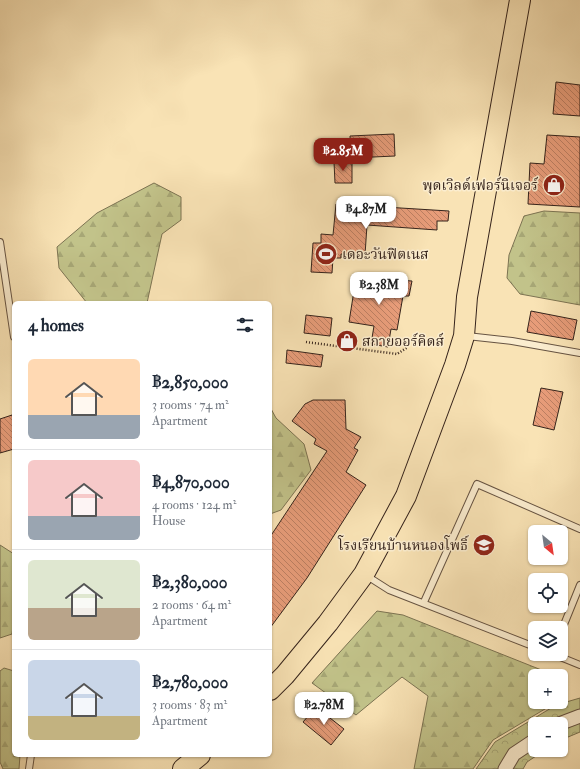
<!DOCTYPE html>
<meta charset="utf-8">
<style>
:root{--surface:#fff;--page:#f6f6f7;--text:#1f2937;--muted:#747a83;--line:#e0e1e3;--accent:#8f2418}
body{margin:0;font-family:"IM FELL Double Pica","Noto Serif Thai",serif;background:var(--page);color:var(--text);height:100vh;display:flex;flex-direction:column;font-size:15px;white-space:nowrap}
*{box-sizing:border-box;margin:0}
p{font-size:13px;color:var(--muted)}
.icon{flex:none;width:22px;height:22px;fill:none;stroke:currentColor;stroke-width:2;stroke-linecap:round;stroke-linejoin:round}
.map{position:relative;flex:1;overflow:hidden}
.panel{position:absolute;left:12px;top:301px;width:260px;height:456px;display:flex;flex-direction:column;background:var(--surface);border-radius:6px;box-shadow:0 1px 3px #0004}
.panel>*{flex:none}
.needle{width:26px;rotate:151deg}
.tools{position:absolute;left:528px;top:525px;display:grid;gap:8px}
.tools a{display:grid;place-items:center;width:40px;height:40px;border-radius:6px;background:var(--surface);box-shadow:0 1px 3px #0004;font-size:20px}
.price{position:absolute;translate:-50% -34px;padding:0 9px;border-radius:8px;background:#fff;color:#222;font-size:13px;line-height:26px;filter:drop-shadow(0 1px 2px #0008)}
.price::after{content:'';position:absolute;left:50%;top:24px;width:12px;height:9px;margin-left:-6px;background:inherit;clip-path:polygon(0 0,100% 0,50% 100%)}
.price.selected{background:var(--accent);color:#fff}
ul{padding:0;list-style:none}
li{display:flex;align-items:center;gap:12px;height:100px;padding:0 16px}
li+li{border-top:1px solid var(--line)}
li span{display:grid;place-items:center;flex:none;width:112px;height:80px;border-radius:6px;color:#555}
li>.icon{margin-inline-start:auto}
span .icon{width:48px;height:48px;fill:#fffc;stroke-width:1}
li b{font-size:17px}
h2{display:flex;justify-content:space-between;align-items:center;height:48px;padding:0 16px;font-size:17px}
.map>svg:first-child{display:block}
</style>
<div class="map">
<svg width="580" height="769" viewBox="0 0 580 769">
<defs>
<pattern id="forest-firs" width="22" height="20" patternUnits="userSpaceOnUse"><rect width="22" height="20" fill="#c2c38a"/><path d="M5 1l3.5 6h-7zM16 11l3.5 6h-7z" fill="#a7a776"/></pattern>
<pattern id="park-crowns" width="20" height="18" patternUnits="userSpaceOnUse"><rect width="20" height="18" fill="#c2c38a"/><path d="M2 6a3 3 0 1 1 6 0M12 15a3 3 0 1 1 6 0" fill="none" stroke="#a7a776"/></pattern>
<pattern id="building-back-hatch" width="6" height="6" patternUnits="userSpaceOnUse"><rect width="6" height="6" fill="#e79c79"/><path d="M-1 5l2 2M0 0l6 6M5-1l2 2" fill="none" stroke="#bc7f62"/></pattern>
</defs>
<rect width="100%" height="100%" fill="#f9e3b5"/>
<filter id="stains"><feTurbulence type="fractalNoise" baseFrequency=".005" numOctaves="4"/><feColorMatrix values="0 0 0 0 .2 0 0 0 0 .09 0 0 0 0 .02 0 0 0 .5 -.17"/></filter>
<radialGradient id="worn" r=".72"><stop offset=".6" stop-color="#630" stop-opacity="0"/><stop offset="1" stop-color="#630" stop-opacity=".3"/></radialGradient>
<!-- forest -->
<g fill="url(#forest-firs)" stroke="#7c7352">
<polygon points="154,183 181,197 181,220 162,234 147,303 87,303 59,268 57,247 97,213"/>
<polygon points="544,211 580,213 580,305 520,294 507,278 509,255 524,216"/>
<polygon points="270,407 276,418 304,444 311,470 281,510 270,514"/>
<polygon points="0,545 14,554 14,617 12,634 0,638"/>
<polygon points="377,611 403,615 544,671 545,676 535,676 535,702 555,703 493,740 473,769 414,769 428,696 402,677 356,715 312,683"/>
<polygon points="4,668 14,671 14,755 20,755 19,769 3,769 0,762 0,671"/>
</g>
<!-- park -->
<polygon fill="url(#park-crowns)" stroke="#7c7352" points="580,698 580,732 561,740 561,724 535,724 535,750 545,750 527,762 523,769 476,769 495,742 556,705"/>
<!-- building -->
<g fill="url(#building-back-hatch)" stroke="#35231b">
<polygon points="556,82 580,85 580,116 553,114"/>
<polygon points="394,134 395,156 351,158 350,136"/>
<polygon points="547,135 580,137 580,207 528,204 530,163 544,164"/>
<polygon points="352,161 352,183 335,183 334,162"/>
<polygon points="336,204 449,211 448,221 437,221 437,230 367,225 365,255 341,254 341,258 333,258 332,273 311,272 313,243 321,243 321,234 333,235"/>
<polygon points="356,278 412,281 409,296 403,296 397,330 391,329 388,347 371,344 374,326 349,322"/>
<polygon points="531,311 577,320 573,340 527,332"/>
<polygon points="306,315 332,318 330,336 304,333"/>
<polygon points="287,350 323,355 321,367 286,363"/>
<polygon points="541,388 563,392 554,430 533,425"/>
<polygon points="313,400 345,400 346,429 361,437 354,448 358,450 346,472 366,485 307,578 270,628 270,537 327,451 314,444 316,439 292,421 305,404"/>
<polygon points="12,415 14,423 14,449 0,453 0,419"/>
<polygon points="316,707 344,729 331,745 303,722"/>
</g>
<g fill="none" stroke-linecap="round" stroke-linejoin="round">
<!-- service casing -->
<g stroke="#665342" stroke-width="8">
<g id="service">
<polyline points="0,242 14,337"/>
<polyline points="467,336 512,341 580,353"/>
<polyline points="367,576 389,590 535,647"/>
<polyline points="424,602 477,484 580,529"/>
<polyline points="561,632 580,585"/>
<polyline points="553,654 580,665"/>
<polyline points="29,769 31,755"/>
</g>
</g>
<!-- minor casing -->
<g stroke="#665342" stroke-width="15">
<g id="minor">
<polyline points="559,724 580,716"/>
<polyline points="505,769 514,754 535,740"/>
</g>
</g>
<!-- primary casing -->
<g stroke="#35231b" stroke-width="22">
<g id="primary">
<polyline points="270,690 285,675 328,623 364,574 406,496 455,365 464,336 467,297 520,0"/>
<polyline points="183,769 200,755"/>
</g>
</g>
<!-- path -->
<polyline stroke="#35231b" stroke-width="2.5" stroke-dasharray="1 2" stroke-linecap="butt" points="306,342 397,354 408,347"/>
<!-- service -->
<use href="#service" stroke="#fbedcf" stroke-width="6"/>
<!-- minor -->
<use href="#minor" stroke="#fbedcf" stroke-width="13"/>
<!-- primary -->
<use href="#primary" stroke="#f9e3b5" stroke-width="20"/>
</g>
<!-- icons -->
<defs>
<g id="shop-disc" transform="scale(1.15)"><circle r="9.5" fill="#8f2418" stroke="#fbedcf"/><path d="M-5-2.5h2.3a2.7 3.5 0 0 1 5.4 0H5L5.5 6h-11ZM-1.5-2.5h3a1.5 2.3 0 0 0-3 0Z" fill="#fff"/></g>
<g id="stadium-disc" transform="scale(1.15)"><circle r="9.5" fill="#8f2418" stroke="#fbedcf"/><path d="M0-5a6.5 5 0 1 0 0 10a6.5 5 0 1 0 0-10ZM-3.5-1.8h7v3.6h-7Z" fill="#fff"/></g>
<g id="school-disc" transform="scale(1.15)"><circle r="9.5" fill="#8f2418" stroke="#fbedcf"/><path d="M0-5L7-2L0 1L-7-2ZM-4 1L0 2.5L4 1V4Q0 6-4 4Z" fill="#fff"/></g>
</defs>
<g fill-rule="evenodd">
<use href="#shop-disc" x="554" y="185"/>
<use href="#stadium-disc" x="326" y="254"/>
<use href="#shop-disc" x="347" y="341"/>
<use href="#school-disc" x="484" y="545"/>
</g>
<g text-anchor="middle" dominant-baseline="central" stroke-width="3" stroke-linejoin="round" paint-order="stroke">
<!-- poi labels -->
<g font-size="14" fill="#35231b" stroke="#fbedcf" text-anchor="end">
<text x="538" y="185">พุดเวิลด์เฟอร์นิเจอร์</text>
<text x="342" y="254" text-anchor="start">เดอะวันฟิตเนส</text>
<text x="362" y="341" text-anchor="start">สกายออร์คิดส์</text>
<text x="468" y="545">โรงเรียนบ้านหนองโพธิ์</text>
</g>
</g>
<rect width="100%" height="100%" filter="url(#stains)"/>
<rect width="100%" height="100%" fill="url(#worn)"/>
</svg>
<div class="tools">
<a><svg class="needle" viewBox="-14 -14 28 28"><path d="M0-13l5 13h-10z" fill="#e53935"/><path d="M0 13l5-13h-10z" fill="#747a83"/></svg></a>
<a><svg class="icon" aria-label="locate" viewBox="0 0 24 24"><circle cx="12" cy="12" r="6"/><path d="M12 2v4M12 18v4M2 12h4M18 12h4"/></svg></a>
<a><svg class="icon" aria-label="layers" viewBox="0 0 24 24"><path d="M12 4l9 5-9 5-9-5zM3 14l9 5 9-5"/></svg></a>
<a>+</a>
<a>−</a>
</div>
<b class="price selected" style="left:343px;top:172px">฿2.85M</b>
<b class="price" style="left:366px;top:230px">฿4.87M</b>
<b class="price" style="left:379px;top:306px">฿2.38M</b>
<b class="price" style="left:324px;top:726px">฿2.78M</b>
<section class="panel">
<h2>4 homes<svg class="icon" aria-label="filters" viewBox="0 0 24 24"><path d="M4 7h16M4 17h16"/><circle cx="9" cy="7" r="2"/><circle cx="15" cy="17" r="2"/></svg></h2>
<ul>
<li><span style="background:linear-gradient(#ffd9b3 70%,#9aa5b1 0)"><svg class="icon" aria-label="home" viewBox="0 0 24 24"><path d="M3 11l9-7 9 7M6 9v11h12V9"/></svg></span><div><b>฿2,850,000</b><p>3 rooms · 74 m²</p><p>Apartment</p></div></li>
<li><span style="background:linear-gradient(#f6c9c9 70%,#9aa5b1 0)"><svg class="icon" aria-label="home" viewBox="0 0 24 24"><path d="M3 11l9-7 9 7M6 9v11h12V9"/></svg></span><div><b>฿4,870,000</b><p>4 rooms · 124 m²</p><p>House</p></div></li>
<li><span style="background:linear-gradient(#dfe7d0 60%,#b9a48a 0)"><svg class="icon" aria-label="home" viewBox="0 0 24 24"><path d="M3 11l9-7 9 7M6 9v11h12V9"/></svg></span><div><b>฿2,380,000</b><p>2 rooms · 64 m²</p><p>Apartment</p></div></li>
<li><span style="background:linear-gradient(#c9d6e8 70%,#c2b280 0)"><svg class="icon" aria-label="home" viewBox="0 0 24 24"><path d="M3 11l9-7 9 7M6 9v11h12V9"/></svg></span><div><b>฿2,780,000</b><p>3 rooms · 83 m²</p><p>Apartment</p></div></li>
</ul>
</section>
</div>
